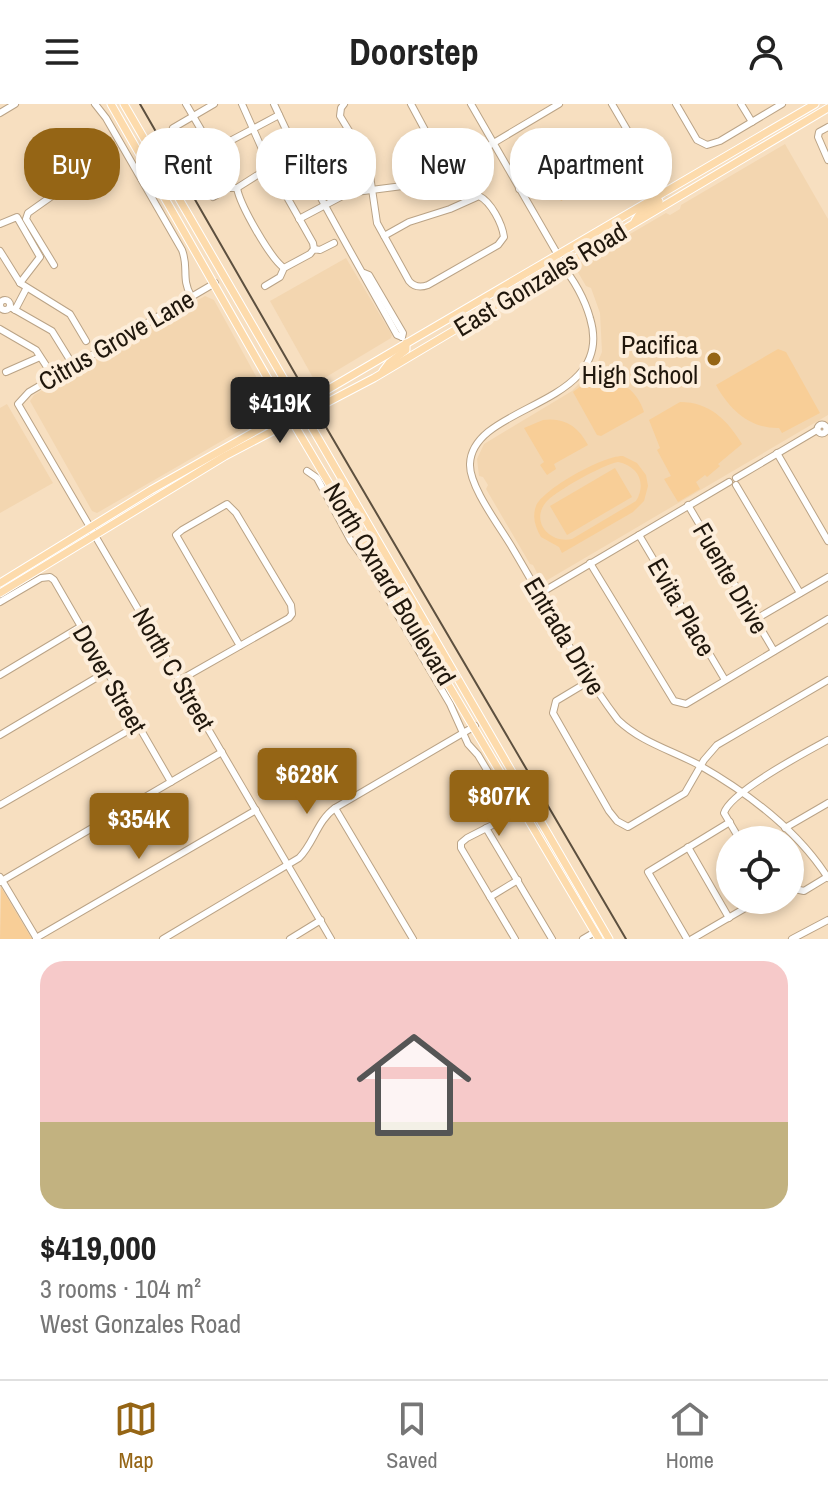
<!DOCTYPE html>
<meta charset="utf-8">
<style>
:root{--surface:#fff;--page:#f2f2f2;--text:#222;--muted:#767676;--line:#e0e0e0;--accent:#956515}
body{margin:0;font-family:"Archivo Narrow",sans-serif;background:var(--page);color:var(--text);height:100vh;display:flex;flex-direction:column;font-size:30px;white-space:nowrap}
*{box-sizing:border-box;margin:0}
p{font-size:26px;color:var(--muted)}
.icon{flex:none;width:44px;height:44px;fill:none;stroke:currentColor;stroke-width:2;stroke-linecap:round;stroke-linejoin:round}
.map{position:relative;height:835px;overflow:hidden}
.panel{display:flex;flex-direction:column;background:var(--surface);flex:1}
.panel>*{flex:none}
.hud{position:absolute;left:24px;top:24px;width:780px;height:72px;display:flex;gap:16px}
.buttons{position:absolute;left:716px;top:722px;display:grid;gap:16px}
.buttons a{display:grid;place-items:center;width:88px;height:88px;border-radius:50%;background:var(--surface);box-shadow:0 4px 12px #0003;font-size:40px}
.price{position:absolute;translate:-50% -68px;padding:0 18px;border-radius:8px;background:var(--accent);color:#fff;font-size:26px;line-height:52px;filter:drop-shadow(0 2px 4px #0008)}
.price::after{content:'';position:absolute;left:50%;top:48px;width:24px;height:18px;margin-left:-12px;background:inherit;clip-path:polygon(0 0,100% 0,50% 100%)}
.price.current{background:#222;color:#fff}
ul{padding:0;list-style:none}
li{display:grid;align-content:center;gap:16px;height:424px;padding:0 40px}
li span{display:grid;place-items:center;height:248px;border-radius:24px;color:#555}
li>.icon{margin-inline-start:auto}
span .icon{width:144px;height:144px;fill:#fffc;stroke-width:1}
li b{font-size:34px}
.tag{padding:0 28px;border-radius:32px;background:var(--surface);box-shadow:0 4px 12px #0003;font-size:28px;line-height:72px}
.tag.current{background:var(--accent);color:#fff}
header{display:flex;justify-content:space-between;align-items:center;height:104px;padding:0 40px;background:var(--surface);font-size:36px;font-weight:700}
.tab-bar{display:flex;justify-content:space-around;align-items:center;height:112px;border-top:2px solid var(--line);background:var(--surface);font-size:22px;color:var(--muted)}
.tab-bar a{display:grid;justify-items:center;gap:4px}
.tab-bar .current{color:var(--accent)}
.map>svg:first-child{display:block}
</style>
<header><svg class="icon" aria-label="menu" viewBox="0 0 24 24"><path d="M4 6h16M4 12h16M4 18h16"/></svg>Doorstep<svg class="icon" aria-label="person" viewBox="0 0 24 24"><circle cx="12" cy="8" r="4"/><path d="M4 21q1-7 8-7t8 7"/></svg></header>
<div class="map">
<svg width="828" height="835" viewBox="0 0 828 835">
<rect width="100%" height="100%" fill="#f7dfc0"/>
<!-- built -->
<g fill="#f3d6b0">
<polygon points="785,40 828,115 828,311 544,478 541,477 533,461 530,460 486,385 488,381 483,373 479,372 477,355 484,340 572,287 596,262 602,248 600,209 591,184 586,182 576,165 577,161 666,109 670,111 680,105 681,101"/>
<polygon points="346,154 392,231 391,234 316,279 270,197"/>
<polygon points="205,192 214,196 273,303 272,308 97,409 92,407 30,297 34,291"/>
<polygon points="7,300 53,379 0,409 0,304"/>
</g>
<!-- green -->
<g fill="#f8ce97" fill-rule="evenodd">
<polygon points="572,61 579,61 591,80 561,97 548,74"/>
<path d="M778 245 786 248 820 309 782 329 779 324C750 325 729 305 716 281Z"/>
<path d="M601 274C622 276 637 287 644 308L601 332 597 331 573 288 586 278Z"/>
<path d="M680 298C710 298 727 316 742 340L718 360 720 362 707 373 705 371 696 378 700 385 678 398 664 375 671 372 657 346 660 344 649 316Z"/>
<path d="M543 316C564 313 578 322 588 341L554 360 556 365 547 371 540 361 544 358 524 324Z"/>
<path d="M623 352 637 359 646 371 648 382 644 397 633 408 562 449 559 443 541 433C535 423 532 413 536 402 543 385 604 351 623 352ZM618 358C638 362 647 379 636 397L572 435C550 440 529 417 547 397 558 386 602 361 618 358Z"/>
<polygon points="615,364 632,393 567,431 550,402"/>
<polygon points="1,783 32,835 0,835"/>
</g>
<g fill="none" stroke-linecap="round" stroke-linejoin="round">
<!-- minor casing -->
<g stroke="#baa386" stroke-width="8">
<g id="minor">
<path d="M95 0 106 14 182 146C189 164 181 174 191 192"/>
<polyline points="186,0 210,41 215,45"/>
<polyline points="242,0 270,63 313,139 314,145"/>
<path d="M274 0C310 79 355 155 397 231L402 233"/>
<path d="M344 0 341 4 340 12 368 58 377 119 409 177C414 183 420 184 428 181L498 141 504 133C502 119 491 98 479 92L450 105 409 118 384 132"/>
<polyline points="411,0 447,67"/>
<polyline points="471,0 558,151 562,163"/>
<polyline points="612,0 664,89"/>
<polyline points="676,0 697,36 707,41 720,37 782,0"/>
<polyline points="741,0 752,18"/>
<polyline points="0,9 15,0"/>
<polyline points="828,23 819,28 818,33 828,56"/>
<polyline points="173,24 214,0"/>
<polyline points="195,60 212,50 215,45 279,11"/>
<path d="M237 84C240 101 270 154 284 164"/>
<polyline points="519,85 568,57 581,57 593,73 603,78 644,55"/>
<polyline points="52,92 28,109 26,115 54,161"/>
<polyline points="213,93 228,84 237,84 270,63"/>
<polyline points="299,115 348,89 418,80 433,75 559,0"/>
<polyline points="0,120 17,113 40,153 20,179 0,147"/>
<path d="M561 161C574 175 585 196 590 214 617 303 472 299 470 360 469 383 501 424 513 445 547 502 578 563 618 616 641 638 671 646 699 661 748 689 798 727 828 774"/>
<polyline points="364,169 369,171 403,229 402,233"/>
<polyline points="20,179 70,210 86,237"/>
<polyline points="215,179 29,288 18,300 331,835"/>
<polyline points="265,182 280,173 284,164 310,150 314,145 320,146 334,139"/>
<circle cx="5" cy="201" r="5"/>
<polyline points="10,203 52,227 73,261"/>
<polyline points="15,206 26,185"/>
<polyline points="0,225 36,246 47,263"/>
<polyline points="6,268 40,253"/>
<circle cx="822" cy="325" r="4.5"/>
<polyline points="777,349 828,437"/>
<polyline points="307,367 317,374 351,437 367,459 450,600 468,640 478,651 509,703 506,714 467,734 461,739 461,744 515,835"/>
<polyline points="736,374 817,326"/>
<polyline points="736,381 800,489"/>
<polyline points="688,401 774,547"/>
<polyline points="639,431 725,576"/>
<polyline points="590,459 674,597 686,600 828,515"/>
<polyline points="539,490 729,378"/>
<polyline points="0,498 41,474 50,473 54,476 171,678"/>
<polyline points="756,515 828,473"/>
<polyline points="0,571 80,523"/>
<polyline points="180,576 289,514 292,510 291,501 236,409 227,400 182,426 176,431 240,542"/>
<polyline points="591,576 556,597 553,609 609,707 617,717 628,723 685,689 704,656 717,641 828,576"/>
<polyline points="0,631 106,568"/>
<polyline points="0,701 138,621"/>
<polyline points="335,704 413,835"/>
<polyline points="486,724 552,835"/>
<polyline points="785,724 828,699"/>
<path d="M740 736 724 709C730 688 806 648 828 636"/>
<polyline points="688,743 729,814"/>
<polyline points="0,773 37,835"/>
<polyline points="0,778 222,648"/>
<polyline points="790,784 804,787 827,773"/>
<polyline points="490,793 518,776"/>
<polyline points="36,834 256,706"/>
<path d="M163 835 299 754C314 739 317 717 335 704L475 622"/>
<polyline points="290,835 321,816"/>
<polyline points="583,835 595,828"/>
<polyline points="687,835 648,768 730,718"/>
<polyline points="692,835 759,796"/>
<polyline points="792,835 828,816"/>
</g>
</g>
<!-- major casing -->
<g stroke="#fff" stroke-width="9">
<g id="major">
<polyline points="111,0 292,317 599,835"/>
<path d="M124 0C284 279 448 556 609 835"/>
<polyline points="635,117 640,109 659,97"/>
<polyline points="383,267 389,259 406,246 406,239"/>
<polyline points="0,479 151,386 298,303 815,0"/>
<polyline points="0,489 225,352 374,274 828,4"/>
</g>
</g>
<!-- minor -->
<use href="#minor" stroke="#fff" stroke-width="6"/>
<!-- major -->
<use href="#major" stroke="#fddbac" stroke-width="7"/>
<!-- rail -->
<polyline stroke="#5d503f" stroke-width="2" points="140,0 316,306 626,835"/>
</g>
<!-- markers -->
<circle fill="#956515" stroke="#fdeedb" stroke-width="3" cx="714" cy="255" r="8"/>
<g text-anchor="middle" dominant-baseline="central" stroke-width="8" stroke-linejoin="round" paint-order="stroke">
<!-- street labels -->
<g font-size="26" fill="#20170c" stroke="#fdeedb">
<text transform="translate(540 175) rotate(-31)">East Gonzales Road</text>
<text transform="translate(116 236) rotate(-30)">Citrus Grove Lane</text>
<text transform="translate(731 474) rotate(60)">Fuente Drive</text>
<text transform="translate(390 480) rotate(59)">North Oxnard Boulevard</text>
<text transform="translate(682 503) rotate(60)">Evita Place</text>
<text transform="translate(565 532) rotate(59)">Entrada Drive</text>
<text transform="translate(174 565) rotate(60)">North C Street</text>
<text transform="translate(110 575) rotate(60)">Dover Street</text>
</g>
<!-- poi labels -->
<g font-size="26" fill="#20170c" stroke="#fdeedb" text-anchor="end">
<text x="698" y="240">Pacifica<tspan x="698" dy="30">High School</tspan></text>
</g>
</g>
</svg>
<div class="buttons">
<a><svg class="icon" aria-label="locate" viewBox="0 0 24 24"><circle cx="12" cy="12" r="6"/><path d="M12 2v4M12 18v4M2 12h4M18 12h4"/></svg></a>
</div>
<b class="price current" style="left:280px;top:341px">$419K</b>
<b class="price" style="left:307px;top:712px">$628K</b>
<b class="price" style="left:499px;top:734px">$807K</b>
<b class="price" style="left:139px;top:757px">$354K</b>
<div class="hud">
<a class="tag current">Buy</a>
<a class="tag">Rent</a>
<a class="tag">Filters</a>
<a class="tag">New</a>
<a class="tag">Apartment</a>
</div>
</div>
<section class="panel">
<ul>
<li><span style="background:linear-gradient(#f6c9c9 65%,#c2b280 0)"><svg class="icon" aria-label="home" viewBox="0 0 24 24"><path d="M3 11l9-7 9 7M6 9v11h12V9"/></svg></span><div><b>$419,000</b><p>3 rooms · 104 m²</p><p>West Gonzales Road</p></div></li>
</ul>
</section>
<nav class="tab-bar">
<a class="current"><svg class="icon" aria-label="map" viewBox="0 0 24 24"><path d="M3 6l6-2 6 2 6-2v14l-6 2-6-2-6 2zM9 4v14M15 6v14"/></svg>Map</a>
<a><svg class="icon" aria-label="saved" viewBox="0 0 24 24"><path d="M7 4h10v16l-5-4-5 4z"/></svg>Saved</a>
<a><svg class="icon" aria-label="home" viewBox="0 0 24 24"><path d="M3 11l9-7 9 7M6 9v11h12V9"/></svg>Home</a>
</nav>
